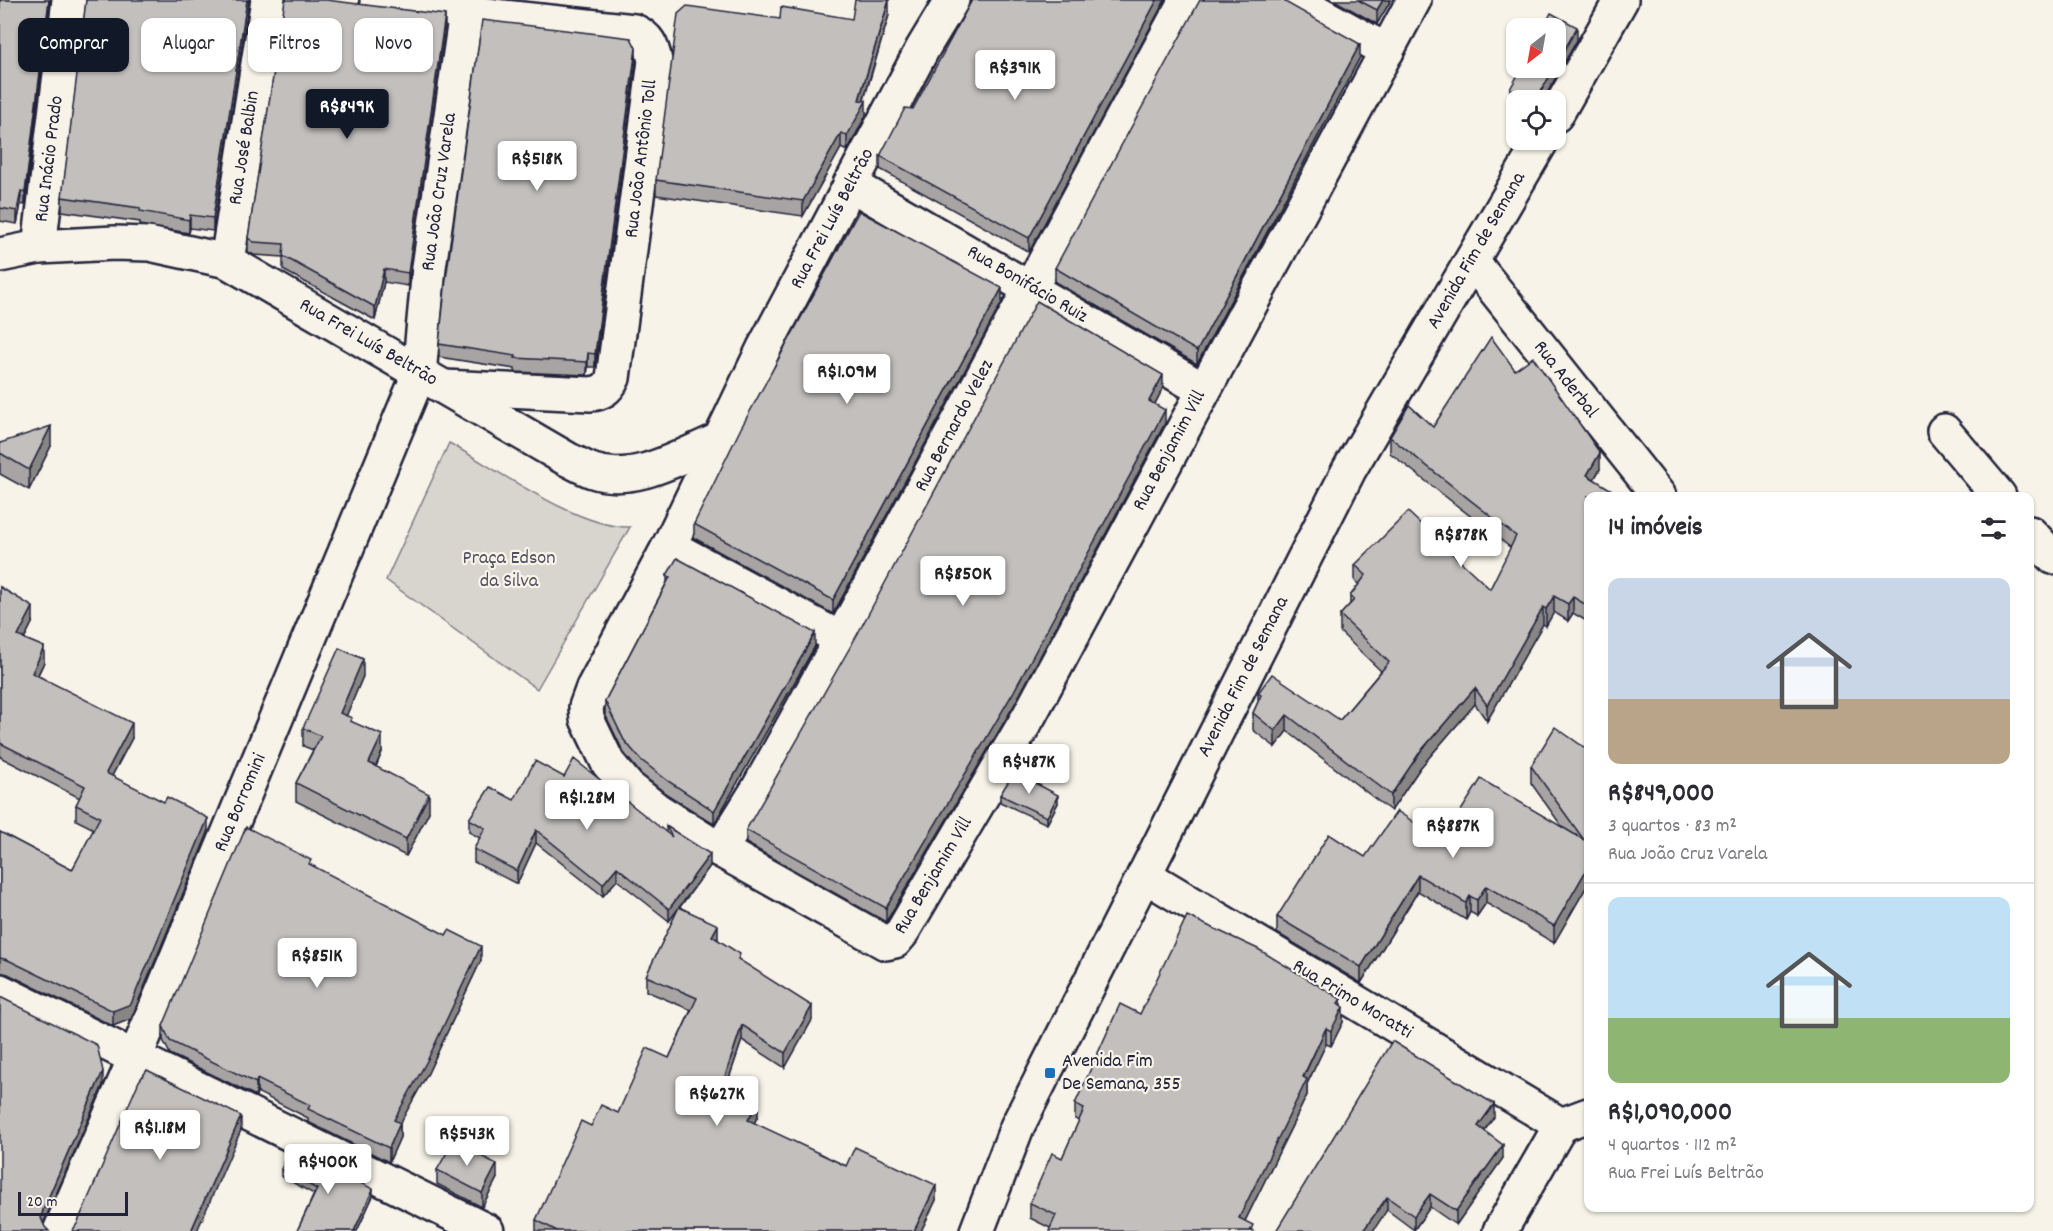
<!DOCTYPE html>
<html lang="pt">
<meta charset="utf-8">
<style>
:root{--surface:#fff;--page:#f2f2f3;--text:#2b2b33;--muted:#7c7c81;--line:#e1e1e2;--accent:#111827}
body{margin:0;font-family:Dekko,sans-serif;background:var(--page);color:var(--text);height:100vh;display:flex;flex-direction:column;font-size:22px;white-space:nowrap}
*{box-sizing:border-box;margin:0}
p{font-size:20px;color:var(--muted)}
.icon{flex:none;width:33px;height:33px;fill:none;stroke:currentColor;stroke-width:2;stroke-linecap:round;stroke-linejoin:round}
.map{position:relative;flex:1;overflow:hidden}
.side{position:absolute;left:1584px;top:492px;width:450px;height:720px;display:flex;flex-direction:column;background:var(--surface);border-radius:12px;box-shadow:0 2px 4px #0004}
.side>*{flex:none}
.top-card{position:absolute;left:18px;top:18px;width:570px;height:54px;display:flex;gap:12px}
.needle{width:39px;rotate:211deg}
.controls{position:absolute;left:1506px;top:18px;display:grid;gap:12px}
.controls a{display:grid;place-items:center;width:60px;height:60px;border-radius:12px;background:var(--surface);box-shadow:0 2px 4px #0004;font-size:30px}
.scale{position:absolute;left:18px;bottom:15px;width:110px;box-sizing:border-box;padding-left:6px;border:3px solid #22223b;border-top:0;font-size:16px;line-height:21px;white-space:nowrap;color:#22223b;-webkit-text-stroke:4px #f7f3e8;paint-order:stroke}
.price{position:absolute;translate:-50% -51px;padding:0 14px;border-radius:6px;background:#fff;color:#222;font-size:20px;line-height:39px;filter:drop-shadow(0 2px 3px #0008)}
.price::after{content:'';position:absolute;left:50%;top:36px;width:18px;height:14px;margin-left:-9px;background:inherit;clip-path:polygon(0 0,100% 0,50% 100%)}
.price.selected{background:var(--accent);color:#fff}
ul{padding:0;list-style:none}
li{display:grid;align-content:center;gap:12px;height:318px;padding:0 24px}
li+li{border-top:2px solid var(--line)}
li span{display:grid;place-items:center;height:186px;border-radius:12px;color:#555}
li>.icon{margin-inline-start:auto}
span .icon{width:108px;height:108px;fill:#fffc;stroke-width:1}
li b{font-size:26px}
h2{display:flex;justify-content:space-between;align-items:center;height:72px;padding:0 24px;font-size:26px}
.pill{padding:0 21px;border-radius:12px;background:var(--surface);box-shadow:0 2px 4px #0004;font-size:21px;line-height:54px}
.pill.selected{background:var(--accent);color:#fff}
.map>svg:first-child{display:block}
</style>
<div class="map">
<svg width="2053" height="1231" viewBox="0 0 2053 1231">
<rect width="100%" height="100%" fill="#f7f3e8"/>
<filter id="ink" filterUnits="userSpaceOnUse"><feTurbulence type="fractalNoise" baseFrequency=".0167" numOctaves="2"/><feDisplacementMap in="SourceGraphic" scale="12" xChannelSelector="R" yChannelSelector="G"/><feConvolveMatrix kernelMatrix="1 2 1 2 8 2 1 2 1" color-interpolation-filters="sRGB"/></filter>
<g filter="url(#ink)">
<!-- green -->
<path fill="#d8d5cf" stroke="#7d7c85" stroke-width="1.5" d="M449 443C495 468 579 529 630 527L537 689 386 580Z"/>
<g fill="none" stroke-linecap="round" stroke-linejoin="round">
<!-- minor casing -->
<g stroke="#22223b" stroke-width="38">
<g id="minor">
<path d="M377 0 503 17 634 31C648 37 652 46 655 61L613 378C608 389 602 393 590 394L444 387"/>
<polyline points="952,0 923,48 764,348 669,546 593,688 586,707 587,719 608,763 628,787 657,810 720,850 886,943 895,941 901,934 1029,716 1414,0"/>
<polyline points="1295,0 1387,51"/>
<polyline points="1556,115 1621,0"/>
<polyline points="850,184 1202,389"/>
<polyline points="39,247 69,0"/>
<path d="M0 255 39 247 114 243 149 244 227 261 567 459C576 463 584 468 593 471 635 485 681 456 719 440"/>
<polyline points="227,261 268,0"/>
<polyline points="1472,261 1659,496"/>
<polyline points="1944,431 1999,496"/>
<polyline points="2030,533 2053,557"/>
<polyline points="669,546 841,639"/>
<polyline points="720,850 758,789 841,639 1186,0"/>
<polyline points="1144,875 1561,1125"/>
<polyline points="0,991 487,1231"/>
<polyline points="1561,1125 1588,1115"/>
<polyline points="60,1231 135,1058 419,374 429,267 466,12"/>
<polyline points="977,1231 1017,1127 1349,470 1542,140"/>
<polyline points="1500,1231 1561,1125"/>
</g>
</g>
<!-- minor -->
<use href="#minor" stroke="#f7f3e8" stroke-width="33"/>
</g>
<!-- wall -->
<g fill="#a7a4a3" stroke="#22223b" stroke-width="1.5">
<polygon points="0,0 50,0 25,205 21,204 17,224 0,221"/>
<polygon points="249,0 213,231 190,228 189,233 140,225 140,222 62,211 62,197"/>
<polygon points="1165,0 1029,252 880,169 880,156 913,109"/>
<polygon points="1334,0 1391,0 1377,24"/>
<polygon points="1285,2 1360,57 1197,364 1055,282 1055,268"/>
<polygon points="889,15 864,100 866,115 847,151 841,148 803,216 656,195 656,180 852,19"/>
<polygon points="445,28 408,286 384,282 375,320 283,270 283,257 254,255 248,252 248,238"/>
<polygon points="1577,40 1543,100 1516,100 1516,106 1510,103 1510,89"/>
<polygon points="636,62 595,367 588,367 587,375 515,372 515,369 439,357 439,344"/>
<polygon points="1002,302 833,614 694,538 694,524"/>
<polygon points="1515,370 1600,469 1594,479 1615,496 1588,496 1588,622 1573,613 1568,621 1554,612 1546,626 1543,624 1487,721 1475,704 1420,768 1391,811 1287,731 1275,747 1253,730 1253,713 1258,702 1258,693 1340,720 1381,671 1340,632 1340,615 1350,604 1350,596 1359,585 1355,581 1355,565 1490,589 1511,548 1390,453 1390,437 1433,427"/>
<polygon points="1163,388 1155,404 1165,423 1013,707 886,922 746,843 746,830"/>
<polygon points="0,443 51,446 29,490 0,474"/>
<polygon points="667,575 815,646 714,824 668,795 641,774 624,753 605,714 605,701 667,582"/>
<polygon points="0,587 33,621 24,639 44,662 38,675 132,738 112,776 208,833 131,1019 113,1026 8,974 0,972 0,832 72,870 94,829 76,820 76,805 80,798 0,757"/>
<polygon points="363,676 346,716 382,752 376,767 429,812 406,856 296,801 296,783 313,750 303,746 303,728"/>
<polygon points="1588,750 1588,884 1554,943 1486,903 1477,916 1470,912 1466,920 1418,891 1361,983 1277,933 1277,917 1365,857 1442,841 1563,828 1531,783 1531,766"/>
<polygon points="1000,795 1058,803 1047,824 1000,802"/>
<polygon points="514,800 666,833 666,826 710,866 680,907 718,939 717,940 740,961 812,1020 785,1068 742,1040 726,1087 758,1116 754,1123 846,1166 936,1200 921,1231 536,1231 536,1220 591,1126 618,1113 669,1058 691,1010 646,991 646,976 679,908 669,921 617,880 603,896 536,843 517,884 474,862 474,849 480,838 469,832 469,819"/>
<polygon points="311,865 481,960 428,1073 400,1123 400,1137 389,1162 308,1122 308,1118 257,1092 256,1096 170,1054 163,1040 163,1026"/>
<polygon points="1341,1005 1343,1022 1331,1046 1326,1044 1307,1084 1307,1095 1245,1221 1253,1231 1050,1228 1030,1218 1030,1203 1062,1158 1079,1121 1075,1119 1075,1104 1140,1014"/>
<polygon points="1494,1117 1484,1131 1503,1158 1456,1225 1430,1207 1414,1230 1387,1210 1276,1231"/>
<polygon points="281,1169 373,1196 357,1231 297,1231 314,1194 281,1176"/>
<polygon points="437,1170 497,1178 482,1207 437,1184"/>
</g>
<!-- shaded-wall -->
<g fill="#888684" stroke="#22223b" stroke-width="1.5">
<polygon points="49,0 50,0 25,205 25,192"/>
<polygon points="247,0 249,0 213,231 213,218"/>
<polygon points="889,0 889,15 860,111 866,101 866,115 847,151 847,136 859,100"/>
<polygon points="1157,0 1165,0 1029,252 1029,238"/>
<polygon points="1383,0 1391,0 1377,24 1377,10"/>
<polygon points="445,15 445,28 408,286 408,273"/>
<polygon points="1577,27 1577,40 1543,100 1538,100 1540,93 1554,68 1556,68 1556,65"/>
<polygon points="1360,44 1360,57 1197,364 1197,351"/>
<polygon points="636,48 636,62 595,367 595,354"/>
<polygon points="841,133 841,148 803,216 803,201"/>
<polygon points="21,191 21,204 17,224 17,211"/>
<polygon points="190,215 190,228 189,233 189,220"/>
<polygon points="384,269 384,282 375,320 375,307"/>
<polygon points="1002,288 1002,302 833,614 833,600"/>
<polygon points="588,353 588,367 587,375 587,362"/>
<polygon points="1163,375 1163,388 1149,415 1149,401"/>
<polygon points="1165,410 1165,423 1013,707 886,922 886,908"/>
<polygon points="51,426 51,446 29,490 29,470"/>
<polygon points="1600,453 1600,469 1587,491 1587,475"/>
<polygon points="1554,596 1554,612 1546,626 1546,609"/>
<polygon points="1573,597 1573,613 1568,621 1568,604"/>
<polygon points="33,607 33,621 18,651 18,636"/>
<polygon points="1543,607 1543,624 1487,721 1487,705"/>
<polygon points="815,633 815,646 714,824 714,811"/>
<polygon points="44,647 44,662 32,687 32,673"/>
<polygon points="363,659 363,676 340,731 340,713"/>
<polygon points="1475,688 1475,704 1420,768 1391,811 1391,795 1420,752"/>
<polygon points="1287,715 1287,731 1275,747 1275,731"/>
<polygon points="132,723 132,738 106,787 106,773"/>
<polygon points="382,735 382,752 369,781 369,763"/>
<polygon points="429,794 429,812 406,856 406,839"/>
<polygon points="1058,795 1058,803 1047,824 1047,817"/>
<polygon points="208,818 208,833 131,1019 113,1026 113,1011"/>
<polygon points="536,830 536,843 517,884 517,871"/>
<polygon points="710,854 710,866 669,921 669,909"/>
<polygon points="617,867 617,880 603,896 603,884"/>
<polygon points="1588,867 1588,884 1554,943 1554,926"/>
<polygon points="1418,875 1418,891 1361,983 1361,967"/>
<polygon points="1486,886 1486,903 1477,916 1477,900"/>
<polygon points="1470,896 1470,912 1466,920 1466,903"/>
<polygon points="718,925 718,939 712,951 712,936"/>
<polygon points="481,946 481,960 428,1073 394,1134 394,1120"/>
<polygon points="1341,999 1341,1011 1343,1007 1343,1022 1331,1046 1331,1031 1338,1003"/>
<polygon points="812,1006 812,1020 785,1068 785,1053"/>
<polygon points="742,1025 742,1040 722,1099 722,1085"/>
<polygon points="1326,1028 1326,1044 1307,1084 1307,1095 1240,1231 1239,1218"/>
<polygon points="103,1071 103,1085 43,1224 41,1218 43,1210"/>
<polygon points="257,1079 257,1092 256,1096 256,1083"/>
<polygon points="758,1102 758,1116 748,1134 748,1120"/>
<polygon points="1494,1104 1494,1117 1478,1140 1478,1126"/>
<polygon points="241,1116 241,1130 197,1231 191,1231"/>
<polygon points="400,1123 400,1137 389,1162 389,1148"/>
<polygon points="1503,1145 1503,1158 1456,1225 1456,1211"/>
<polygon points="497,1164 497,1178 482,1207 482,1193"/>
<polygon points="936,1185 936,1200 921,1231 914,1231"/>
<polygon points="373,1189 373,1196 357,1231 354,1231"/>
<polygon points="1430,1194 1430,1207 1414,1230 1414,1216"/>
<polygon points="1387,1197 1387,1210 1373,1231 1363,1231"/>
</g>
<!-- building -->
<g fill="#c2bfbd" stroke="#22223b" stroke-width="1.5">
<polygon points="0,0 49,0 25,192 21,191 17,211 0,208"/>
<polygon points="86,0 247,0 213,218 190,215 189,220 140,211 140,208 62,197"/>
<polygon points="285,0 326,0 445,15 408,273 384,269 375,307 283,256 284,244 254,242 248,238"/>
<polygon points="855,0 889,0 859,100 866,101 847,136 841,133 803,201 656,180 678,14 687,6 780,19 781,7 852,19"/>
<polygon points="972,0 1157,0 1029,238 880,156 905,108 913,109"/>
<polygon points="1200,0 1283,0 1285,2 1360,44 1197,351 1055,268"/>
<polygon points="1358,0 1383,0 1377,10"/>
<polygon points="1551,13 1577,27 1556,65 1556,28 1543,28"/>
<polygon points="482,20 631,38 636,48 595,354 588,353 587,362 515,358 516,356 439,344 446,279"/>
<polygon points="1522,68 1554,68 1540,93 1538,100 1533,100 1510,89"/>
<polygon points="859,211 1002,288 833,600 694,524 741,428"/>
<polygon points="1037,301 1163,375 1149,401 1165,410 1013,693 886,908 746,830 857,635"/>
<polygon points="1491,337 1515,370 1533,357 1600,453 1587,475 1615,492 1612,496 1588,496 1588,606 1573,597 1568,604 1554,596 1546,609 1543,607 1487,705 1475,688 1420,752 1391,795 1287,715 1275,731 1253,713 1261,695 1258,693 1272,674 1340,720 1389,662 1340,615 1354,600 1350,596 1366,575 1355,565 1408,512 1490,589 1516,536 1390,437 1409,405 1433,427"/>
<polygon points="51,426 29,470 0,453 0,443"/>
<polygon points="677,558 815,633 714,811 668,781 641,760 624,740 605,701 670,577 667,575"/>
<polygon points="0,587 33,607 18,636 44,647 32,673 132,723 106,773 164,802 167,797 208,818 131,1004 113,1011 8,960 0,958 0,832 72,870 100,817 76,805 85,786 0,743"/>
<polygon points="339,648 363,659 340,713 352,718 350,721 382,735 369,763 429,794 406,839 296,783 321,736 303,728"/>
<polygon points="1555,727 1588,750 1588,867 1554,926 1486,886 1477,900 1470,896 1466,903 1418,875 1361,967 1277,917 1329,834 1365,857 1397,811 1442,841 1481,779 1584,840 1531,766"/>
<polygon points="574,759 672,837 666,826 710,854 669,909 617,867 603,884 536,830 517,871 474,849 485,828 469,819 490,787 514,800 535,761 564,777"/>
<polygon points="1014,772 1058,795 1047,817 1000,795"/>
<polygon points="246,827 311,860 309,864 446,935 449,930 481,946 428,1059 394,1120 400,1123 389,1148 308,1109 310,1105 257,1079 256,1083 170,1041 163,1026"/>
<polygon points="679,907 718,925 712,936 740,954 738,959 812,1006 785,1053 742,1025 722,1085 758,1102 748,1120 846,1166 855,1147 936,1185 914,1231 557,1231 536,1220 581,1121 591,1126 601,1105 618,1113 647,1048 669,1058 697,998 646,976"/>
<polygon points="1187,916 1258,949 1341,999 1338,1003 1343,1007 1331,1031 1326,1028 1303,1077 1307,1079 1239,1218 1253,1225 1250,1231 1049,1231 1056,1215 1030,1203 1052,1153 1062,1158 1084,1109 1075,1104 1120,1004 1140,1014"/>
<polygon points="0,997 97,1045 103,1071 43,1210 41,1218 45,1227 49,1231 0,1231"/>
<polygon points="1392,1041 1494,1104 1478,1126 1503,1145 1456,1211 1430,1194 1414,1216 1387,1197 1363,1231 1276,1231"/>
<polygon points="147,1070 241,1116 191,1231 72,1231 77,1224 139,1081"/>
<polygon points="453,1142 497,1164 482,1193 437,1170"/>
<polygon points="291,1148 373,1189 354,1231 297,1231 317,1189 281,1169"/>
</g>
</g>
<!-- markers -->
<rect fill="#1f6fb2" stroke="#f7f3e8" stroke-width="2" x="1044" y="1067" width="12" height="12" rx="3"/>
<g text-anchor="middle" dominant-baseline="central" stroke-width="4.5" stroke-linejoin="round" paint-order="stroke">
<!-- street labels -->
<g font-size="20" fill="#22223b" stroke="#f7f3e8">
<text transform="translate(245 148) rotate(-81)">Rua José Balbin</text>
<text transform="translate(50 159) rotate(-83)">Rua Inácio Prado</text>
<text transform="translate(642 159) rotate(-83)">Rua João Antônio Toll</text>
<text transform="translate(440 192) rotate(-82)">Rua João Cruz Varela</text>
<text transform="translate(833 219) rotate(-62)">Rua Frei Luís Beltrão</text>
<text transform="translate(1477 251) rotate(-60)">Avenida Fim de Semana</text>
<text transform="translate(1027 285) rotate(30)">Rua Bonifácio Ruiz</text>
<text transform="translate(368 343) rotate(30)">Rua Frei Luís Beltrão</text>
<text transform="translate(1565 380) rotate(52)">Rua Aderbal</text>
<text transform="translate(955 426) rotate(-62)">Rua Bernardo Velez</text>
<text transform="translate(1170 451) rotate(-62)">Rua Benjamim Vill</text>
<text transform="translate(1244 677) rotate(-63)">Avenida Fim de Semana</text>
<text transform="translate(241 803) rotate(-67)">Rua Borromini</text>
<text transform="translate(934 876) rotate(-59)">Rua Benjamim Vill</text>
<text transform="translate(1352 1000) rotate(31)">Rua Primo Moratti</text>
</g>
<!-- park labels -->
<g font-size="20" fill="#504f60" stroke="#f7f3e8">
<text x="509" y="559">Praça Edson<tspan x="509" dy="23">da Silva</tspan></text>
</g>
<!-- poi labels -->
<g font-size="20" fill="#22223b" stroke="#f7f3e8" text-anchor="start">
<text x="1062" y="1062">Avenida Fim<tspan x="1062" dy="23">De Semana, 355</tspan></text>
</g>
</g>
</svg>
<div class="controls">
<a><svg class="needle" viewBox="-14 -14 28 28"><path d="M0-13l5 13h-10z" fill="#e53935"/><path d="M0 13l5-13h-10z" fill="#7c7c81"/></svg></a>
<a><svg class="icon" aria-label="locate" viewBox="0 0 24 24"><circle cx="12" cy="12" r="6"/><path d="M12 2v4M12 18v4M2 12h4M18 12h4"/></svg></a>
</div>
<div class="scale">20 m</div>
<b class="price" style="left:1015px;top:101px">R$391K</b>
<b class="price selected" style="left:347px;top:140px">R$849K</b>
<b class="price" style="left:537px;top:192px">R$518K</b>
<b class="price" style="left:847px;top:405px">R$1.09M</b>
<b class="price" style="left:1461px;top:568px">R$878K</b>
<b class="price" style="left:963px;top:607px">R$850K</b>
<b class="price" style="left:1029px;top:795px">R$487K</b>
<b class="price" style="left:587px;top:831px">R$1.28M</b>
<b class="price" style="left:1453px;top:859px">R$887K</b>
<b class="price" style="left:317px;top:989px">R$851K</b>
<b class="price" style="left:717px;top:1127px">R$627K</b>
<b class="price" style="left:160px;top:1161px">R$1.18M</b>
<b class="price" style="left:467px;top:1167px">R$543K</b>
<b class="price" style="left:328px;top:1195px">R$400K</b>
<div class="top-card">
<a class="pill selected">Comprar</a>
<a class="pill">Alugar</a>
<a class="pill">Filtros</a>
<a class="pill">Novo</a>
</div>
<section class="side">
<h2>14 imóveis<svg class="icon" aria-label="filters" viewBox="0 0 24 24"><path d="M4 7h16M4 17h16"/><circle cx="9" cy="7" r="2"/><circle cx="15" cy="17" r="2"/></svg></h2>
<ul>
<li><span style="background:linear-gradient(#c9d6e8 65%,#b9a48a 0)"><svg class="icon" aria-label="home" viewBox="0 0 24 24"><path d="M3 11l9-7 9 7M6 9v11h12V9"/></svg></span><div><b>R$849,000</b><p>3 quartos · 83 m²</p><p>Rua João Cruz Varela</p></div></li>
<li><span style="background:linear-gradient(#bfe0f5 65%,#8fb573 0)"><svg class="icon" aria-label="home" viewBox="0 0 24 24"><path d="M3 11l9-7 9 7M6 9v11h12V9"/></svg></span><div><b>R$1,090,000</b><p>4 quartos · 112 m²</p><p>Rua Frei Luís Beltrão</p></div></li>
</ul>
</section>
</div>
